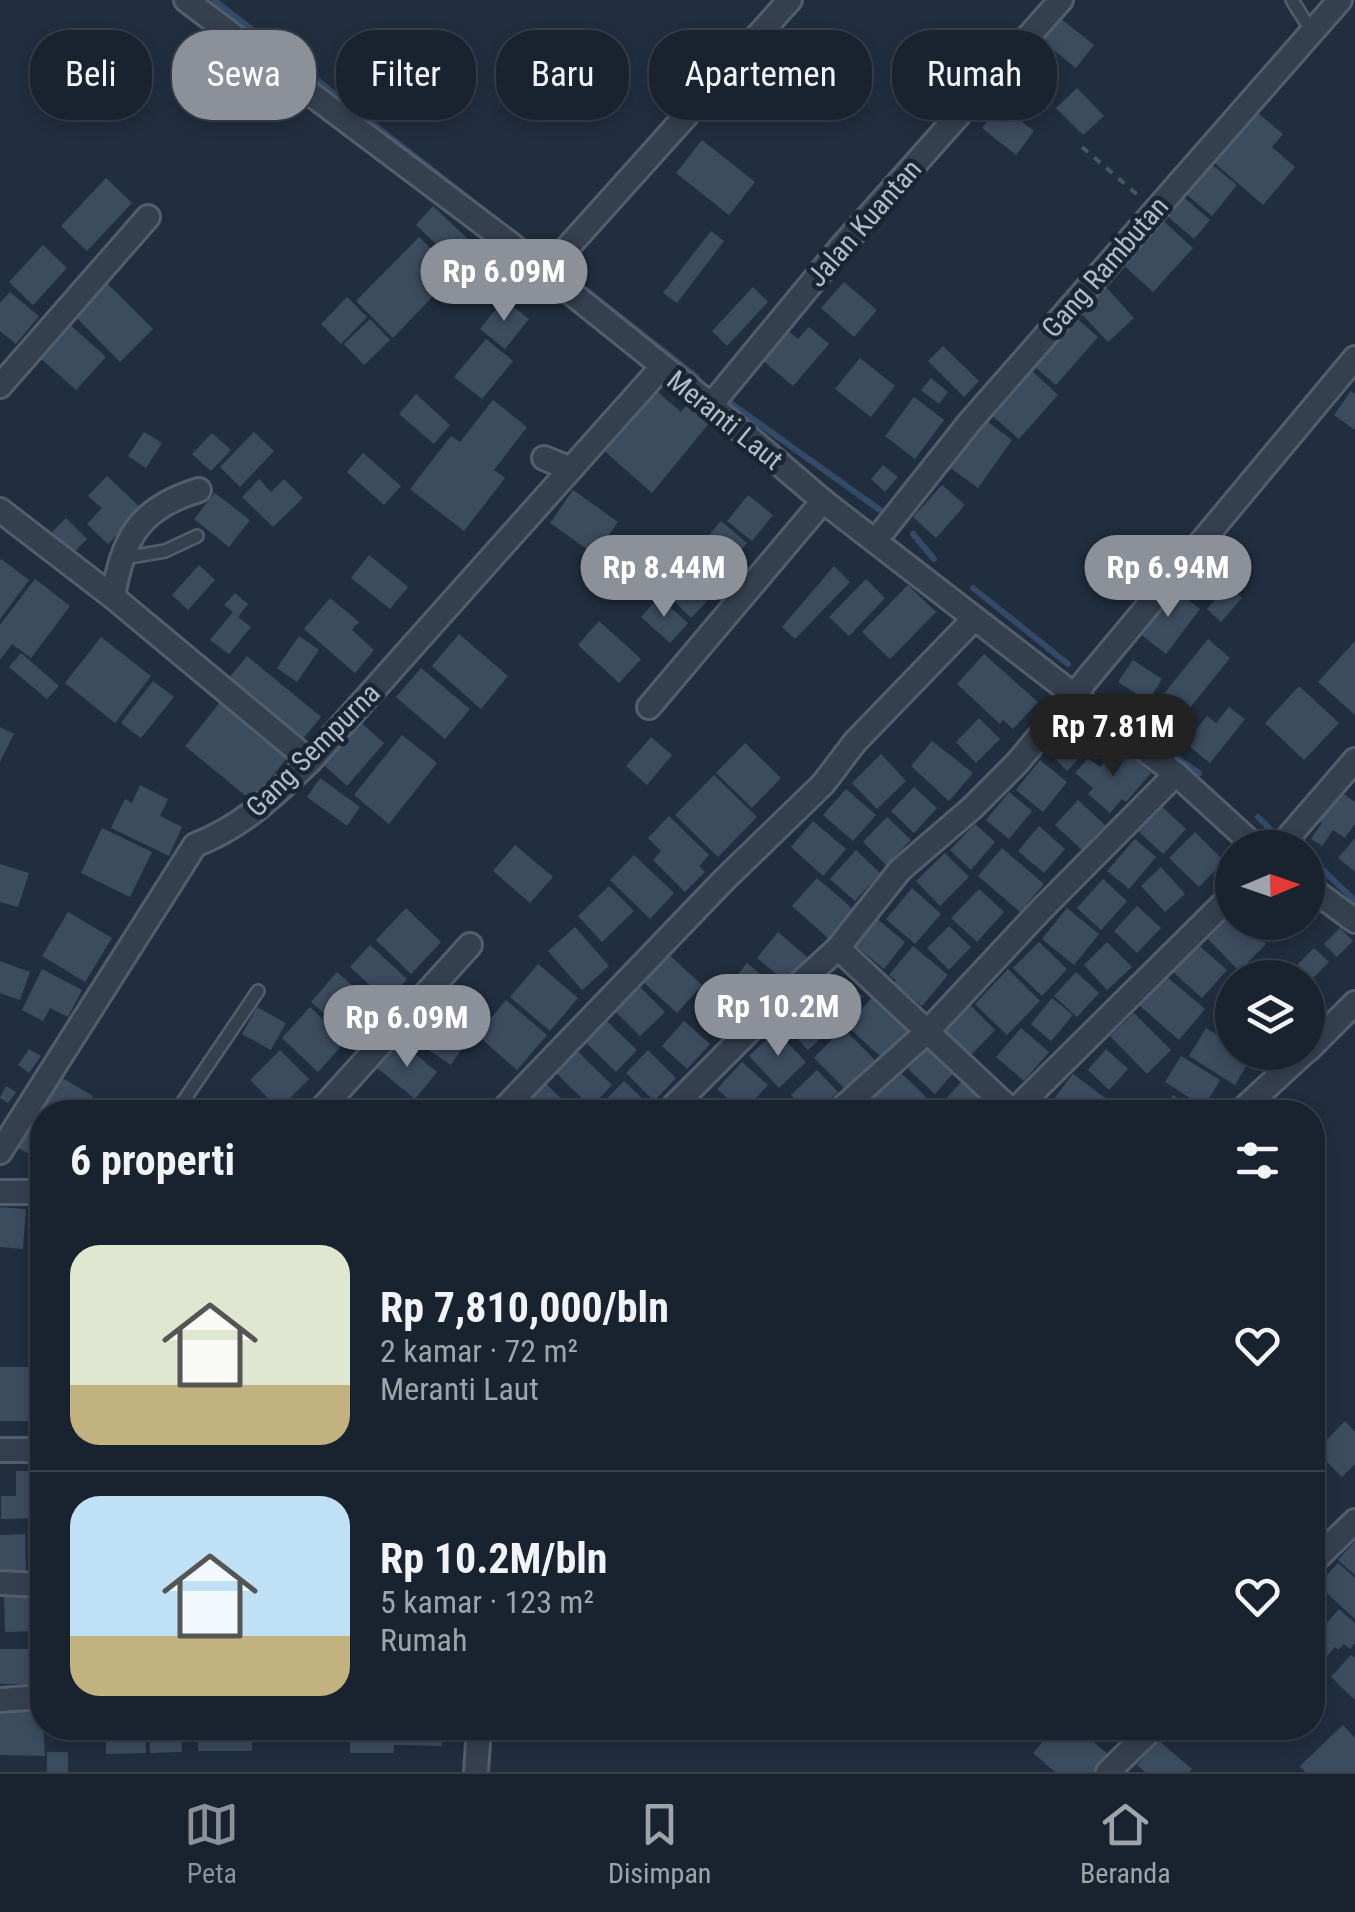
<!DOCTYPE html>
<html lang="id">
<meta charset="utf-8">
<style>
:root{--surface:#19222f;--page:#262f3b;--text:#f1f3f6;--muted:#9fa4aa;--line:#373f4b;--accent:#8c9099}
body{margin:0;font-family:"Roboto Condensed",sans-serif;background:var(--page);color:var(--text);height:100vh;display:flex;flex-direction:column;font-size:38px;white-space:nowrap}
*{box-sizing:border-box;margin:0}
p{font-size:32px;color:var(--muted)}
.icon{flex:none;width:55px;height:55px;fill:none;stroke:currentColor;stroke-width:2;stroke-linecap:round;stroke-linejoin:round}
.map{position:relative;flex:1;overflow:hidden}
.drawer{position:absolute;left:30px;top:1100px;width:1295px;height:640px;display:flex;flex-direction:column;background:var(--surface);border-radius:40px;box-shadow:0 5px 15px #0003,0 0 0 2px var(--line)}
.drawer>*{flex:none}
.guide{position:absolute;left:30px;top:30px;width:1295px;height:90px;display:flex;gap:20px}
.needle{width:65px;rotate:88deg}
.fabs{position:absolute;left:1215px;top:830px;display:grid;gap:20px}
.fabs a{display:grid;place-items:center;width:110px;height:110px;border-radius:50%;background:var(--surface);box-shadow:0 5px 15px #0003,0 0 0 2px var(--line);font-size:50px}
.price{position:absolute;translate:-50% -85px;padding:0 22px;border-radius:35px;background:var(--accent);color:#fff;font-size:32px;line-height:65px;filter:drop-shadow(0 2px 5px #0008)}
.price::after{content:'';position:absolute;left:50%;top:60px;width:30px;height:22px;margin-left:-15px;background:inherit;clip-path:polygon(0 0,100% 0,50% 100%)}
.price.selected{background:#222;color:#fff}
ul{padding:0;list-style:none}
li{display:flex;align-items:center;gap:30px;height:250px;padding:0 40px}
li+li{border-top:2px solid var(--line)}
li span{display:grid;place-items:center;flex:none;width:280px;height:200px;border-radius:30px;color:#555}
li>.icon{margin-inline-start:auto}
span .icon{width:120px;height:120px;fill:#fffc;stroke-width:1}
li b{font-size:42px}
h2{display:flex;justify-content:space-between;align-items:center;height:120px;padding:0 40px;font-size:42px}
.pill{padding:0 35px;border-radius:40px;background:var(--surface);box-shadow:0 5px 15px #0003,0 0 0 2px var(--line);font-size:35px;line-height:90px}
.pill.selected{background:var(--accent);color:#fff}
.tab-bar{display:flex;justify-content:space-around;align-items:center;height:140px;border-top:2px solid var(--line);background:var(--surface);font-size:28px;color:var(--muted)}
.tab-bar a{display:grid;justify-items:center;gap:5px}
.tab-bar .selected{color:var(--accent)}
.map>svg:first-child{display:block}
</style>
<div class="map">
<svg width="1355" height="1772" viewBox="0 0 1355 1772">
<rect width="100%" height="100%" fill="#212e3f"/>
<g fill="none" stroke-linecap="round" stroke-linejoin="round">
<!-- stream -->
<g stroke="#334a68" stroke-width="6">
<polyline points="214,0 503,225"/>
<polyline points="553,264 697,377"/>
<polyline points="729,402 880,510"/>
<polyline points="913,534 934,559"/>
<polyline points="973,588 1068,664"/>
<polyline points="1156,744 1199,773"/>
<polyline points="1258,817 1272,831"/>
<polyline points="1324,871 1355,901"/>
</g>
</g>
<!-- building -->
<g fill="#3c4c5f">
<polygon points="1060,18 1094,45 1076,68 1042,41"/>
<polygon points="918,63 946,86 937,99 908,76"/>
<polygon points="728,75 747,91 723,118 705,103"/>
<polygon points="1077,88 1104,116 1083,135 1056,108"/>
<polygon points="1001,105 1034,131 1016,155 982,128"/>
<polygon points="1253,109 1283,134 1272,147 1295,167 1263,205 1210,159"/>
<polygon points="702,140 755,182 729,215 676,173"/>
<polygon points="1211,164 1237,185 1212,216 1186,194"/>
<polygon points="106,178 132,203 87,251 61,226"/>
<polygon points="1181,195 1210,220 1194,239 1165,214"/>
<polygon points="433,206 472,243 454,261 416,225"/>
<polygon points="1159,217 1193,248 1153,292 1119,261"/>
<polygon points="711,231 724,241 677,303 663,293"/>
<polygon points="419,237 455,273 393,338 356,301"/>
<polygon points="43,245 67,268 33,305 9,282"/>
<polygon points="103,279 153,329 120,362 71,312"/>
<polygon points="844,282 877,310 854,337 821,308"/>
<polygon points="1104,285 1134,318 1108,342 1077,309"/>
<polygon points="753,287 768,302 727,346 712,331"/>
<polygon points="10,292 39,316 16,344 0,331 0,303"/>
<polygon points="347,297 367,317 341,344 321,324"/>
<polygon points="504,299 529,319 505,349 480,329"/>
<polygon points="1076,318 1098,337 1056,385 1034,366"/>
<polygon points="370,319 390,340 364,365 344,344"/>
<polygon points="67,322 106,357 76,390 37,355"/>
<polygon points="779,323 798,339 809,327 829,344 793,386 754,353"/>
<polygon points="486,339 513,361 482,399 454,377"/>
<polygon points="943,346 979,381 964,397 928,361"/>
<polygon points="860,358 895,386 871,417 835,389"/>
<polygon points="1029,368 1058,395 1019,439 989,413"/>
<polygon points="931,378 948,392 939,404 921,390"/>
<polygon points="652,387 681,412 688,403 710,422 652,493 600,447"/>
<polygon points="1351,391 1355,394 1355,430 1334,415"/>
<polygon points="416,394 450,425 434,444 399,414"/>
<polygon points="914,397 944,420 915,459 885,436"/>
<polygon points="493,400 527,427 494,470 505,478 464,531 410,489 451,436 460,442"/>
<polygon points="984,419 1012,440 978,488 949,467"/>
<polygon points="144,432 162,443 146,468 128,456"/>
<polygon points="254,432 274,451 240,487 220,467"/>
<polygon points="212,433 231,450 211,471 192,454"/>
<polygon points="363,453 401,486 384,505 347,472"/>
<polygon points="883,465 898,477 885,492 871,479"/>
<polygon points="107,476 142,509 108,544 87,524 102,508 88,496"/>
<polygon points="259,479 271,492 284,479 303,498 273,527 242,497"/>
<polygon points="942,485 965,505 936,538 913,517"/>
<polygon points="573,490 618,522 595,555 550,523"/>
<polygon points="215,493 250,520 229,547 194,519"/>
<polygon points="748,495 773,515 752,541 727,521"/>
<polygon points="66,518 87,539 72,554 52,532"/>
<polygon points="721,521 747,543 714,583 687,560"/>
<polygon points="369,555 408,587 390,609 351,578"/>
<polygon points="1,559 29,580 0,619 0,561"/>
<polygon points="199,565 215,580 188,610 172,595"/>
<polygon points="834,566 850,582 795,639 782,627"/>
<polygon points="689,577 710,598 691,618 670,597"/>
<polygon points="35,579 70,606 31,658 12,644 0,660 0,625"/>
<polygon points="866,579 885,598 849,636 829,617"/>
<polygon points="908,585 936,612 890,659 862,632"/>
<polygon points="1169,585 1200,609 1166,654 1135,630"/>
<polygon points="1228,585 1242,598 1221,622 1207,609"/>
<polygon points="235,593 248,604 238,617 251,627 229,654 210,640 233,612 224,605"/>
<polygon points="659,597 688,623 670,643 641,617"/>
<polygon points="330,598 359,622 352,630 374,650 355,673 304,629"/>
<polygon points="599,621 641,659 619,683 578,645"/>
<polygon points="459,634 508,676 481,709 432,666"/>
<polygon points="299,636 319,650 297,682 277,668"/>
<polygon points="101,637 151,676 115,723 65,683"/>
<polygon points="1208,639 1230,658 1189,709 1181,702 1177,707 1163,695"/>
<polygon points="1355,641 1355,715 1318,682"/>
<polygon points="21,653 59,686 47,699 9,667"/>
<polygon points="984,654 1038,702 1013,729 1003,720 1000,724 957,684"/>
<polygon points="247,656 321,717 302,740 225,683"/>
<polygon points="1133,660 1162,679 1148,701 1118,682"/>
<polygon points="421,668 470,709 445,739 396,697"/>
<polygon points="153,681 174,697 141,738 121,723"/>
<polygon points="1299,686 1339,723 1304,760 1265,723"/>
<polygon points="221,701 288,757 252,801 185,746"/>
<polygon points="1161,705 1185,724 1172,740 1148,721"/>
<polygon points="1229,707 1245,719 1210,763 1185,743 1207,716 1216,723"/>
<polygon points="979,718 1000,739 976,763 956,742"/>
<polygon points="357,719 384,743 347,786 321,762"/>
<polygon points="1075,719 1096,741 1067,771 1045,748"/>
<polygon points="0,727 14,734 0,762"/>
<polygon points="402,735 437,763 389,824 354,795"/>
<polygon points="651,737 672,755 647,785 626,766"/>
<polygon points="932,741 973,773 949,801 911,766"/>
<polygon points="745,743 781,778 752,808 716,773"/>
<polygon points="1118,746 1151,773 1126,802 1122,799 1110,813 1088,794 1093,788 1075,773 1088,758 1100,767"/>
<polygon points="881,754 906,781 877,809 852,783"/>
<polygon points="1040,760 1067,782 1043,812 1016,790"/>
<polygon points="714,775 757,817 718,857 675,815"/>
<polygon points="320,778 360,807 347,826 307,797"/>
<polygon points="140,785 168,799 160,816 182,827 169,856 111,828 125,799 132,803"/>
<polygon points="914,787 937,808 914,833 891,811"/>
<polygon points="846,789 876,815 853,841 823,815"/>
<polygon points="1338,790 1355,802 1355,824 1345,838 1333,830 1322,846 1311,839 1322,823 1318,820"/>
<polygon points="1009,792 1032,811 1009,839 986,820"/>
<polygon points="1078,800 1105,825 1082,850 1055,825"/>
<polygon points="1161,806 1186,829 1163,854 1138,831"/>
<polygon points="669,816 709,855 699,866 705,872 685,892 653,860 661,851 648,838"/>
<polygon points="887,817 911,840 886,865 863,842"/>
<polygon points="813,821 846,849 823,876 791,847"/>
<polygon points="975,824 995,842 971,870 950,850"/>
<polygon points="1039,826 1065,849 1044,873 1018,851"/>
<polygon points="102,828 152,852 130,897 81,873"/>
<polygon points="1195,832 1224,861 1199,887 1169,858"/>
<polygon points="1355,838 1355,872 1338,858"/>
<polygon points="1135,839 1156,857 1129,889 1107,871"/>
<polygon points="515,845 553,877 530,903 493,871"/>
<polygon points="1002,848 1044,884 1020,912 978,876"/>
<polygon points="856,850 880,873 855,901 830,879"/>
<polygon points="945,853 969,877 940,906 916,881"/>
<polygon points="634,855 674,893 650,919 610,880"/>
<polygon points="0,864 29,873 18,907 0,902"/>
<polygon points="1161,867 1185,894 1165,912 1141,886"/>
<polygon points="817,878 853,909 828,938 792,906"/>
<polygon points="1103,879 1127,901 1101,930 1077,908"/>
<polygon points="609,886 634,911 602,942 578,916"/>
<polygon points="912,888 941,914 915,944 886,919"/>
<polygon points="979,889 1004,912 977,942 951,918"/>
<polygon points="1137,906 1161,928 1137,953 1114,931"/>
<polygon points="406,908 441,942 411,974 376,940"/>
<polygon points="1067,908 1099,934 1074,965 1042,939"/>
<polygon points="68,912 112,938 85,982 42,956"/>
<polygon points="1232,914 1232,922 1245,922 1266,944 1239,971 1208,939"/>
<polygon points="877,919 905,942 884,969 855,945"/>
<polygon points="1256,922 1282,922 1269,935"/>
<polygon points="949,926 971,947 949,970 927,948"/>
<polygon points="575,927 609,966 582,990 548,951"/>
<polygon points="1340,928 1353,941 1337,957 1324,944"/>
<polygon points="778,932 807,957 786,982 757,958"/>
<polygon points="1039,942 1067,969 1042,996 1013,968"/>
<polygon points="1107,942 1132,967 1107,990 1084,965"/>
<polygon points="1197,944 1227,970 1202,998 1173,972"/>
<polygon points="370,945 407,979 387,1001 350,967"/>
<polygon points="913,946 948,975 922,1006 894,983 896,980 889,975"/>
<polygon points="1314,948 1329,962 1308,983 1308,978 1284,978"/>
<polygon points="667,953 702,985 677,1013 642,981"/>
<polygon points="0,961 30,972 20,1000 0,993"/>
<polygon points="747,963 772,984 753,1007 729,986"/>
<polygon points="538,964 578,998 550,1031 510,997"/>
<polygon points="42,969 82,990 68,1017 50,1008 43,1021 22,1010"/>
<polygon points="1008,969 1040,1001 1007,1035 975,1004"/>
<polygon points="337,972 378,1008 353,1038 311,1002"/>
<polygon points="1076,972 1099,993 1077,1017 1054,996"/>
<polygon points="840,976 863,997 842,1021 819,999"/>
<polygon points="1166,976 1205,1009 1179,1040 1140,1006"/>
<polygon points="634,981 665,1012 640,1036 610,1006"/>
<polygon points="725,988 747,1011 718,1039 696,1016"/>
<polygon points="434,992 480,1021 451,1065 406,1035"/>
<polygon points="809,997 835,1025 808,1050 782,1022"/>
<polygon points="873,997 909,1031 882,1058 846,1025"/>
<polygon points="1052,998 1073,1015 1051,1041 1031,1024"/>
<polygon points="506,1000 547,1035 517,1070 477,1035"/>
<polygon points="969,1004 995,1030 970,1056 944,1030"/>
<polygon points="1229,1006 1232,1008 1232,1039 1215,1028"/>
<polygon points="257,1007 286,1023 271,1050 242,1034"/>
<polygon points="310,1007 346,1041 318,1072 282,1038"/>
<polygon points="598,1013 637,1050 616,1072 578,1035"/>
<polygon points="1134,1013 1171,1050 1147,1074 1110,1036"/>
<polygon points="684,1021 710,1044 687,1069 662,1046"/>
<polygon points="843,1028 875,1060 846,1090 814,1058"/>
<polygon points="1021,1028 1049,1052 1024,1081 996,1057"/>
<polygon points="1206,1028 1232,1044 1232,1052 1246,1052 1252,1056 1235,1085 1189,1056"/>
<polygon points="776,1031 806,1062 779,1088 749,1056"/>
<polygon points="399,1041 437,1072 415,1099 377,1068"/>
<polygon points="571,1045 612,1085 591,1107 550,1067"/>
<polygon points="930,1046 956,1070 935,1094 908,1069"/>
<polygon points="29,1049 41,1056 29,1073 18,1065"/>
<polygon points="1106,1049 1128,1069 1109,1090 1088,1070"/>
<polygon points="280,1050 309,1079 279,1109 250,1080"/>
<polygon points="648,1050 676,1078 654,1101 626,1073"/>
<polygon points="1181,1056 1220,1080 1204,1107 1165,1082"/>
<polygon points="742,1062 768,1085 743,1112 717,1089"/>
<polygon points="817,1070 838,1092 816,1112 807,1112 791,1095"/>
<polygon points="898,1070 926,1097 912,1112 887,1112 872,1099"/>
<polygon points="1073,1074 1112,1103 1105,1112 1044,1112"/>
<polygon points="59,1076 93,1096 83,1112 42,1112 42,1161 18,1148"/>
<polygon points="542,1080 575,1112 530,1112 520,1102"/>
<polygon points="963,1080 992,1106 986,1112 950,1112 941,1104"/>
<polygon points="624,1081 651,1107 645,1112 594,1112"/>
<polygon points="6,1086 16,1092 8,1103 0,1098"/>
<polygon points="1173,1095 1201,1112 1162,1112"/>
<polygon points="712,1097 728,1112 698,1112"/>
<polygon points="779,1099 793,1112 766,1112"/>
<polygon points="0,1207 26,1209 23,1249 0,1247"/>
<polygon points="34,1236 42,1237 42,1271 31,1270"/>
<polygon points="0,1367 32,1367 31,1421 0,1421"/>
<polygon points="1345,1421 1355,1432 1355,1464 1342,1477 1316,1451"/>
<polygon points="16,1471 38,1471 39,1518 1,1519 1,1496 16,1496"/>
<polygon points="25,1534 26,1575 0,1576 0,1535"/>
<polygon points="1355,1541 1355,1575 1338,1560"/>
<polygon points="1338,1563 1355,1578 1355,1619 1318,1585"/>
<polygon points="37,1594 38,1631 5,1632 4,1595"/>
<polygon points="1339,1609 1355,1623 1355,1643 1350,1649 1344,1644 1338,1650 1335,1647 1319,1665 1312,1659 1312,1639"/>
<rect x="0" y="1649" width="42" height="35"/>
<polygon points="1351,1655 1355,1658 1355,1700 1331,1677"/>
<polygon points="0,1706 42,1707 45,1756 0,1755"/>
<polygon points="1343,1725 1355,1738 1355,1772 1305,1772 1300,1766"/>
<polygon points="85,1728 101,1728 101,1737 85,1736"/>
<polygon points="149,1728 181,1728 182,1752 150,1753"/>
<rect x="198" y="1728" width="54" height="23"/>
<rect x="304" y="1728" width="35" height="10"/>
<polygon points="350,1728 442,1728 442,1746 394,1745 394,1753 350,1753"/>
<polygon points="520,1728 600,1728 600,1739 520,1737"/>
<polygon points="1054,1728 1077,1728 1109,1755 1094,1772 1055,1772 1033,1753"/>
<polygon points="1092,1728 1115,1728 1104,1739"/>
<polygon points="106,1731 145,1731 146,1753 106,1754"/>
<polygon points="1158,1740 1192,1769 1189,1772 1145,1772 1137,1765"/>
<rect x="47" y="1752" width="21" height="20"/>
</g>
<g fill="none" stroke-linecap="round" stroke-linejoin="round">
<!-- lane casing -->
<g stroke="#535e6d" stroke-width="16">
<g id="lane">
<polyline points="1292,0 1312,32"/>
<polyline points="124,558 165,551 197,536"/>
<polyline points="176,1112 258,991"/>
</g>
</g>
<!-- street casing -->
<g stroke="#535e6d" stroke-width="28">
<g id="street">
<polyline points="186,0 509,243 711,405 823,501 1176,774 1257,848"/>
<polyline points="560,256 790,0"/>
<polyline points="0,386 148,217"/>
<polyline points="711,405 843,245 1061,0"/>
<polyline points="544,458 571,469"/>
<polyline points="0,510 113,597 310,761"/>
<polyline points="876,540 969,423 1340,0"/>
<path d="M113 597C123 538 139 508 199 490"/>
<polyline points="649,707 823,501"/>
<polyline points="1279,848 1355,760"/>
<polyline points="1308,886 1355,921"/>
<polyline points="838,948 1013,1112 1232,895"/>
<polyline points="1308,1050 1355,1003"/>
<polyline points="319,1112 470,945"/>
<polyline points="501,1112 725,879 823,784 855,742 973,620"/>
<polyline points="668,1112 764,1016 838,948 900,870 972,808 1017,763 1355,358"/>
<polyline points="838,1112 928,1031 1039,912 1176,774"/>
<polyline points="1240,1112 1305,1052"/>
<path d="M0 1152 195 845C244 826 273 796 310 761L661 368"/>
<polyline points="0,1192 42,1192"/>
<polyline points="0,1450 42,1450"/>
<polyline points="1312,1563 1355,1521"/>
<polyline points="0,1583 42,1585"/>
<polyline points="0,1700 42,1697"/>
<polyline points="476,1772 479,1728"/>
<polyline points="1108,1772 1153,1728"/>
</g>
</g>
<!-- path -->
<polyline stroke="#415a5d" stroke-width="4" stroke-dasharray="8 8" stroke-linecap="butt" points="1082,147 1139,196"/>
<!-- lane -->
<use href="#lane" stroke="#35404f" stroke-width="11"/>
<!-- street -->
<use href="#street" stroke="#35404f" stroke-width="22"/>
</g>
<g text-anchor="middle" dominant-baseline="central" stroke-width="9" stroke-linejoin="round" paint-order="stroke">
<!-- street labels -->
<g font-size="28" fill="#b1bbca" stroke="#1a2534">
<text transform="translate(864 223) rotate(-49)">Jalan Kuantan</text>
<text transform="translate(1105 267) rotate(-49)">Gang Rambutan</text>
<text transform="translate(725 420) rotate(39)">Meranti Laut</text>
<text transform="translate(313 750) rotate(-45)">Gang Sempurna</text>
</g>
</g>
</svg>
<div class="fabs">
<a><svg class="needle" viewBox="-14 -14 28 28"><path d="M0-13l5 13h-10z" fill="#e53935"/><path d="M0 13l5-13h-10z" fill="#9fa4aa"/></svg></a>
<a><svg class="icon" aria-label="layers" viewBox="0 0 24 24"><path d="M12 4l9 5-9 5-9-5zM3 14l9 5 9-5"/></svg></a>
</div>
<b class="price" style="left:504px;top:324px">Rp 6.09M</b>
<b class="price" style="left:664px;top:620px">Rp 8.44M</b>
<b class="price" style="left:1168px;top:620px">Rp 6.94M</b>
<b class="price selected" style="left:1113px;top:779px">Rp 7.81M</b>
<b class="price" style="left:778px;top:1059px">Rp 10.2M</b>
<b class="price" style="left:407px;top:1070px">Rp 6.09M</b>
<div class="guide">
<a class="pill">Beli</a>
<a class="pill selected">Sewa</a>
<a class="pill">Filter</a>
<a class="pill">Baru</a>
<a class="pill">Apartemen</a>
<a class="pill">Rumah</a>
</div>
<section class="drawer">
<h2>6 properti<svg class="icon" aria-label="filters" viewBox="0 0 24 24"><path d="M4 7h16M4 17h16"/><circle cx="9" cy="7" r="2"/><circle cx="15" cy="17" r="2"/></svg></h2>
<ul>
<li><span style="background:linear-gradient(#dfe7d0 70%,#c2b280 0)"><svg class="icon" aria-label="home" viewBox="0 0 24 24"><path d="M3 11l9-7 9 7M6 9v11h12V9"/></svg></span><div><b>Rp 7,810,000/bln</b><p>2 kamar · 72 m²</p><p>Meranti Laut</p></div><svg class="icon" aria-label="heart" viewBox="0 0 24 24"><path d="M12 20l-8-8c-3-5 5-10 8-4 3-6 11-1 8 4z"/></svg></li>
<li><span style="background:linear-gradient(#bfe0f5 70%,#c2b280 0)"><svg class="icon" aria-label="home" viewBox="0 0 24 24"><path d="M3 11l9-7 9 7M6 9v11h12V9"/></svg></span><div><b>Rp 10.2M/bln</b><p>5 kamar · 123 m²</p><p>Rumah</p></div><svg class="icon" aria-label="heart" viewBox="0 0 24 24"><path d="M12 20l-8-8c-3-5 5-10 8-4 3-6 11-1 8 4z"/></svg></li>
</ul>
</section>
</div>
<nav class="tab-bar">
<a class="selected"><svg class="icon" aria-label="map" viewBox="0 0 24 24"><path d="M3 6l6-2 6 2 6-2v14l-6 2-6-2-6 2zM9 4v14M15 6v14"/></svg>Peta</a>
<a><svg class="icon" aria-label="saved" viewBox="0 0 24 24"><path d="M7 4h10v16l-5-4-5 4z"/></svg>Disimpan</a>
<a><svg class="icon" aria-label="home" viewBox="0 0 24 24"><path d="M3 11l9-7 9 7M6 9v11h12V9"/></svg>Beranda</a>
</nav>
